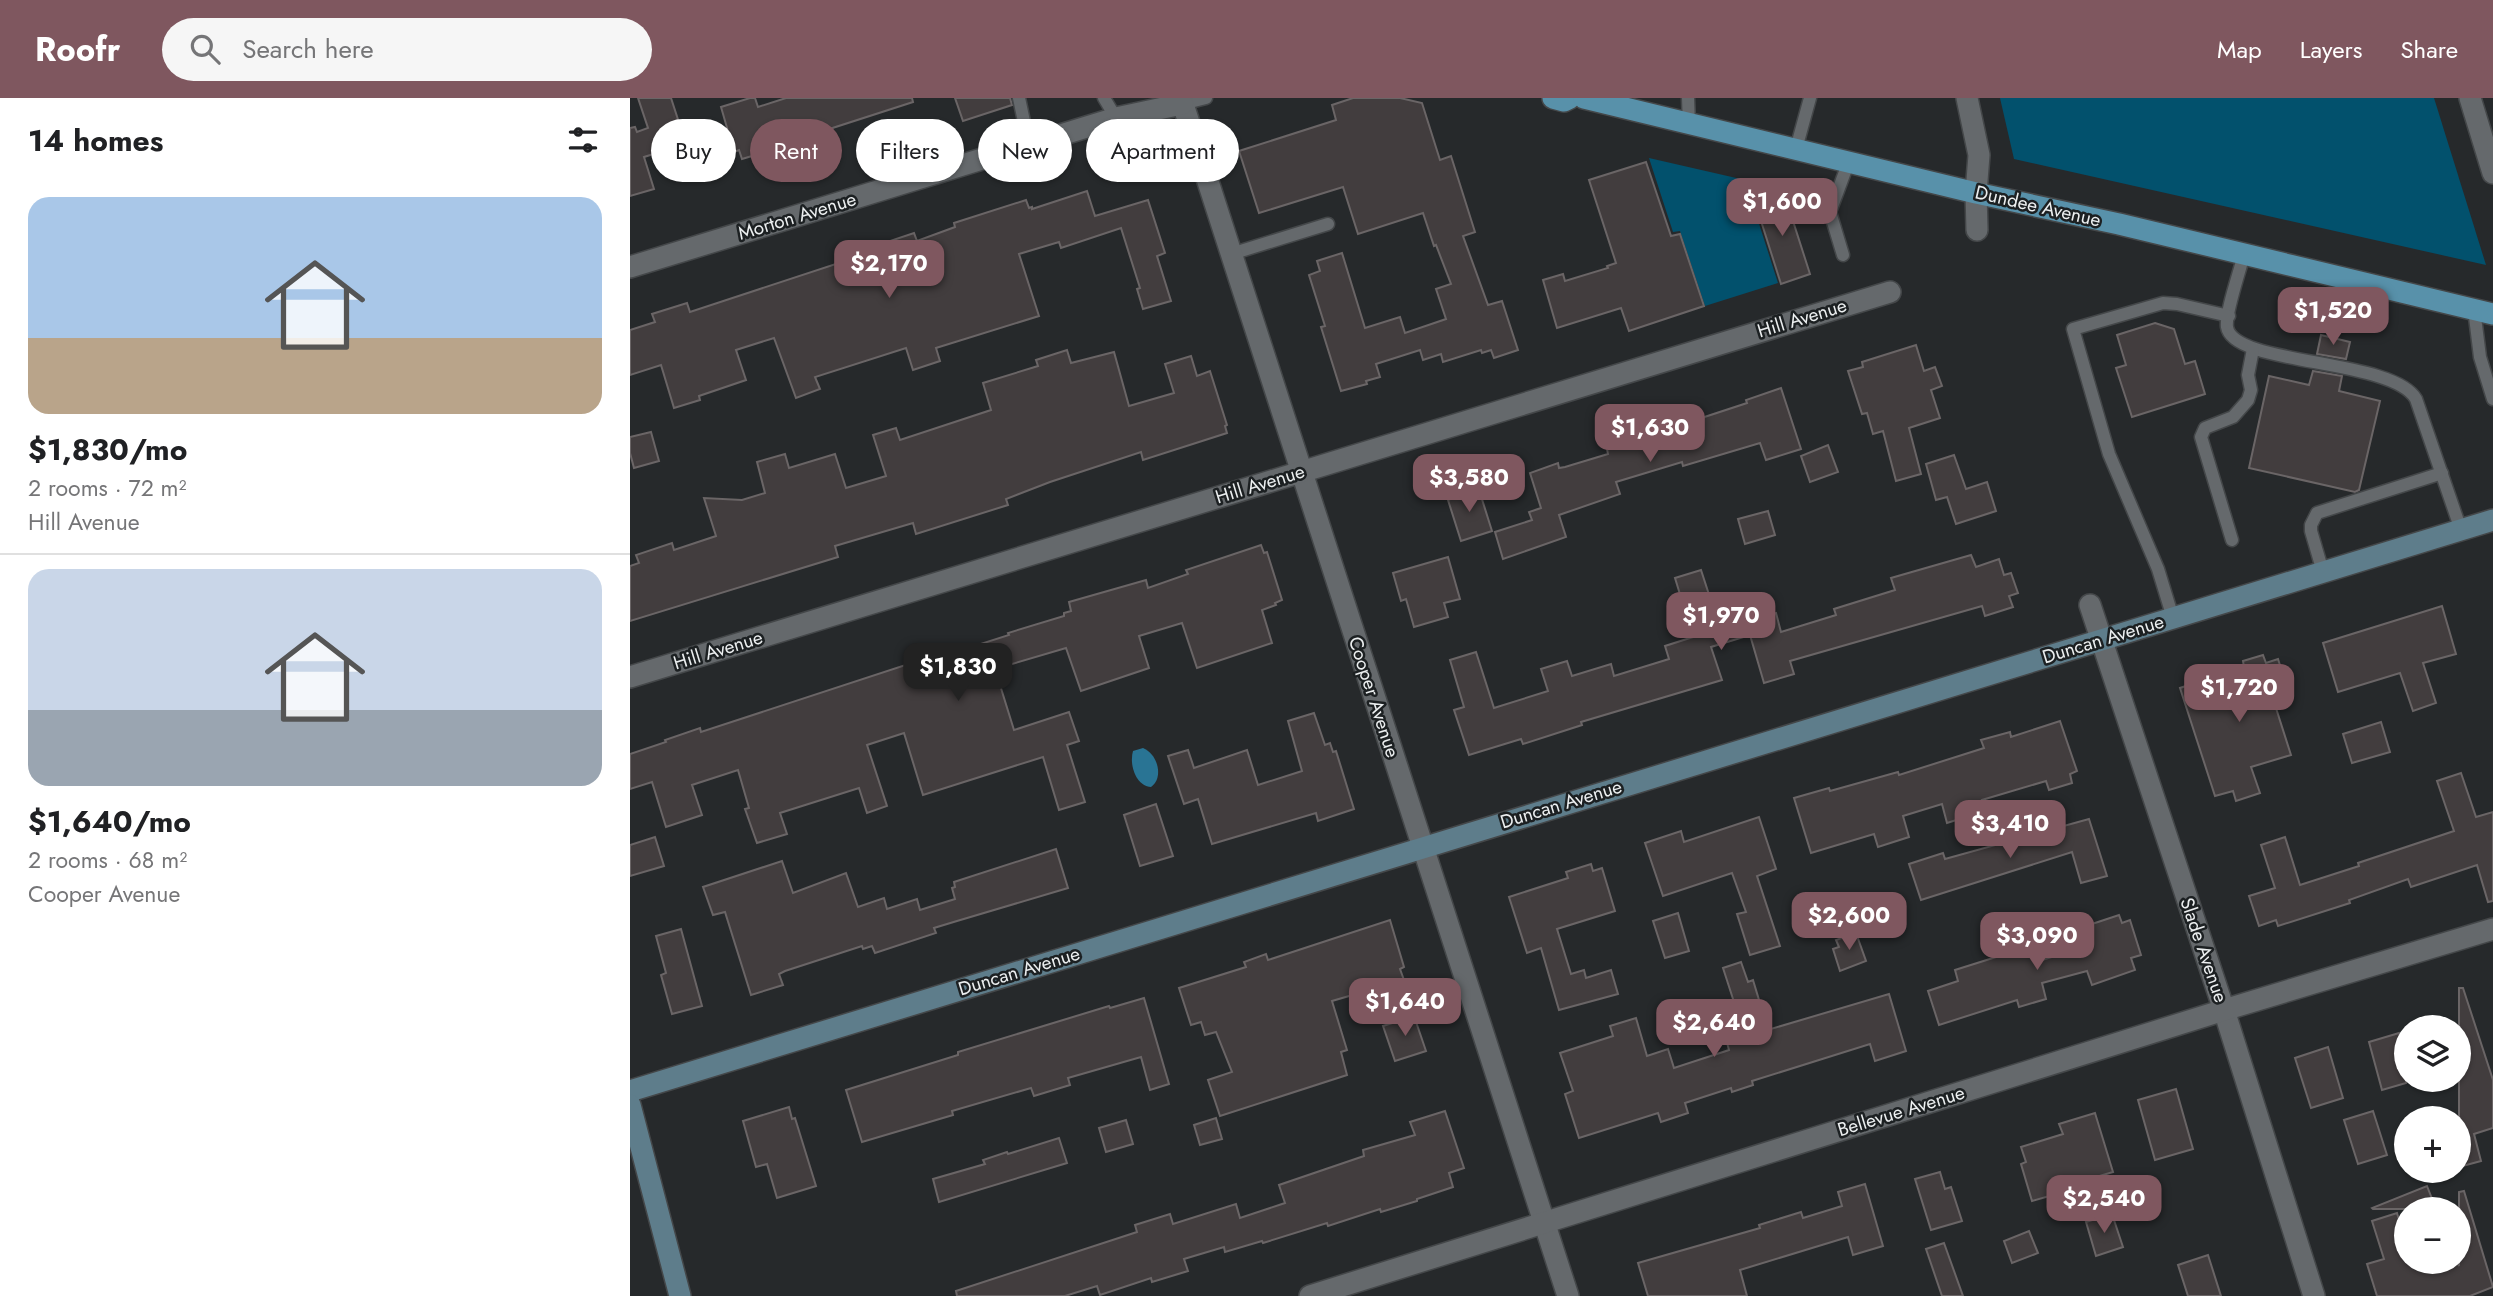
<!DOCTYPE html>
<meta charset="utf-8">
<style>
:root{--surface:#fff;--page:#f6f6f6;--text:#202124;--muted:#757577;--line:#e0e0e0;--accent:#7f575f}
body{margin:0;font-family:Jost,sans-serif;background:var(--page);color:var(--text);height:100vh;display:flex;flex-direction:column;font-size:26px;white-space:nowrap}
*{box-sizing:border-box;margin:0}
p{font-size:23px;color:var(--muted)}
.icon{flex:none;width:38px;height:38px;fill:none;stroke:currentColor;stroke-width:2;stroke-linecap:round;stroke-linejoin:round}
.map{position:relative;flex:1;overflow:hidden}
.panel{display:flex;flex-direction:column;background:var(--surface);width:630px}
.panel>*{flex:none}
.guide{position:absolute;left:21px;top:21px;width:665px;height:63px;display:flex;gap:14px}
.tools{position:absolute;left:1764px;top:917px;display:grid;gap:14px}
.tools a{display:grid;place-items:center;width:77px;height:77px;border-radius:50%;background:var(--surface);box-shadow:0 2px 5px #0004;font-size:35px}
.price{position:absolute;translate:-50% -60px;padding:0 16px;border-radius:14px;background:var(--accent);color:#fff;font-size:23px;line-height:46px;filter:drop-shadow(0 2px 4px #0008)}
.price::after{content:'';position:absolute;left:50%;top:42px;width:21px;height:16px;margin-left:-10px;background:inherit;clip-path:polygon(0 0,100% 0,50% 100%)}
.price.active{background:#222;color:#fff}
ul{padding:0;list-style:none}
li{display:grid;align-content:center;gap:14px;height:371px;padding:0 28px}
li+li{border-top:2px solid var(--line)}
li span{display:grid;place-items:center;height:217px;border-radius:21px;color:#555}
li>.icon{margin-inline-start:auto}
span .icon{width:126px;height:126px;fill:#fffc;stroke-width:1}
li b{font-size:30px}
h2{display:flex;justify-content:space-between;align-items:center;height:84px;padding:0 28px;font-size:30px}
.pill{padding:0 24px;border-radius:32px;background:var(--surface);box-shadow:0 2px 5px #0004;font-size:24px;line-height:63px}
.pill.active{background:var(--accent);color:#fff}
header{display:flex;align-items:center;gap:42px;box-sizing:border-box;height:98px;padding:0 35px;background:var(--accent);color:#fff}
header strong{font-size:33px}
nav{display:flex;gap:38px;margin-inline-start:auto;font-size:24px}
.search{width:490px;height:63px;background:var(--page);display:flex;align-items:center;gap:18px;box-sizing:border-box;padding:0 24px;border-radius:38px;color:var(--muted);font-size:26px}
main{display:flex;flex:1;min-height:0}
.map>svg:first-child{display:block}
</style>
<header>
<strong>Roofr</strong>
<div class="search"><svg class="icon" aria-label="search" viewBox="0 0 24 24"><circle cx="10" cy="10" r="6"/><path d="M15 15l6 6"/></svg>Search here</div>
<nav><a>Map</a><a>Layers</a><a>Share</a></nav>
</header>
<main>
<section class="panel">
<h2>14 homes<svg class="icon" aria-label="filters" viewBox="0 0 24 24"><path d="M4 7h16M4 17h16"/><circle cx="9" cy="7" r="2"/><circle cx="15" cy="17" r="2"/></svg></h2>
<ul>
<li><span style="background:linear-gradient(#a9c7e8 65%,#b9a48a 0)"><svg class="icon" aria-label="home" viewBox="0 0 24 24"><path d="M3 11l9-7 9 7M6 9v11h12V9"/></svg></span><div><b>$1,830/mo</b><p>2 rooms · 72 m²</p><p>Hill Avenue</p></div></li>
<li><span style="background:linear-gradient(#c9d6e8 65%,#9aa5b1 0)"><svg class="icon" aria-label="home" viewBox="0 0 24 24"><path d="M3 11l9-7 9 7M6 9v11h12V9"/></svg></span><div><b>$1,640/mo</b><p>2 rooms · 68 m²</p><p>Cooper Avenue</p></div></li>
</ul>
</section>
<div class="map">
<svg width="1863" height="1198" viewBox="0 0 1863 1198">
<rect width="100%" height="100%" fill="#26292b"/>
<!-- green -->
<g fill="#02516d">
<polygon points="1370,0 1804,0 1856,167 1384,61"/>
<polygon points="1019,60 1115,82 1148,185 1075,208 1050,133 1043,134"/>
</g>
<!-- water -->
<path fill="#297494" d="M513 650C528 656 534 680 521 689 506 688 499 667 503 653Z"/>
<!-- building -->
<g fill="#423d3e" stroke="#6a6566" stroke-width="2">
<polygon points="8,0 41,0 56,46 14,59 24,91 0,98 0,30 5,29 7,34 18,30"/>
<polygon points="120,0 125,0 128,9 156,0 282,0 283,4 184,36 185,39 112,61 109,52 104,54 91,9"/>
<polygon points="325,0 380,0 382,7 333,23"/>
<polygon points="723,0 770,0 792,5 810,62 821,58 845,134 833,138 858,207 872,203 888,252 864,260 861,252 852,255 851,252 813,264 811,256 793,262 790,252 746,266 750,279 736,283 737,286 711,293 691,229 695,228 679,177 690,173 687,163 712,155 735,230 770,219 775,235 816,221 806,191 821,186 806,147 804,148 793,115 728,136 713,89 629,115 609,53 706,22 702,7"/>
<polygon points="1016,64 1041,138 1050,136 1074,208 999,233 991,210 927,230 913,182 933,176 935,183 978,170 977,168 986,165 959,82"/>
<polygon points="457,93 465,118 518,102 535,155 527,158 541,203 513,211 507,191 510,190 491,130 431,150 429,144 389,156 409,218 306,250 310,263 283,272 276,250 185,279 190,291 166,300 144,240 106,252 116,282 69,298 70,302 44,310 31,267 0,277 0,232 25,224 22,216 57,205 60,214 221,161 222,164 260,150 257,144 284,135 287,143 325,129 324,125 396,102 399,110 402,109 402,111"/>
<polygon points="1154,95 1180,176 1151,186 1125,104"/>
<polygon points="1525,225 1544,231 1555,266 1565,263 1575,296 1502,319 1486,270 1496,267 1487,237"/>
<polygon points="1691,237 1720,244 1716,261 1687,256"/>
<polygon points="1286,247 1294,273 1305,269 1312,288 1301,292 1310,320 1279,330 1291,376 1266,383 1253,333 1243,336 1237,315 1232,316 1218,273 1233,269 1232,264"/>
<polygon points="437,252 441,265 484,254 499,308 544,295 535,266 561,258 567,278 580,273 597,327 595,328 597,335 513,362 511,354 420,384 376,401 378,407 286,436 283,425 205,448 208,459 0,523 0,468 9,465 6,457 42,445 44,452 86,438 74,400 112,402 135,395 127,364 155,356 159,370 205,356 216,390 256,378 243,337 266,330 270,342 361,312 353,285 408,268 406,262"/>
<polygon points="1683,273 1712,278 1709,293 1750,303 1729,392 1725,394 1619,370 1639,278 1679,287"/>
<polygon points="1151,290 1171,351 1136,362 1130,345 1053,368 1052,364 986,384 990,396 929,417 936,439 873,461 865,434 902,422 899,414 911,410 900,375 928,365 929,370 935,369 978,356 977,351 1117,305 1116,302"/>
<polygon points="21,334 29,363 4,370 0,355 0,339"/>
<polygon points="1198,347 1208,374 1180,384 1171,358"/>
<polygon points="1324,357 1336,391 1357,384 1366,413 1326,426 1317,399 1306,402 1296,366"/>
<polygon points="843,387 846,397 850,395 862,433 831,443 818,402 825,399 823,394"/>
<polygon points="1138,413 1145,437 1115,446 1108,421"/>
<polygon points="631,447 634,455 637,454 652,502 645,505 646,507 632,512 642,545 567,570 552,525 509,538 519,570 451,593 436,550 365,571 384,632 439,614 449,643 437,647 455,704 429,712 413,659 293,697 274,635 237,647 257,708 237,715 229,690 150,715 157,736 127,745 115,711 119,710 108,672 62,687 72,717 36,729 22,684 0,691 0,656 36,644 35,642 70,630 71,634 300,559 301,562 379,537 378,535 434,518 434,515 441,513 439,504 516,482 518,490 558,476 556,472"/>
<polygon points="1341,457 1346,469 1369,461 1374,477 1381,475 1388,495 1379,498 1383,509 1355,518 1352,508 1160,563 1164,576 1134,585 1120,537 1081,549 1092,582 951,624 952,627 893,646 891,641 839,657 824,612 834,609 820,562 846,554 864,610 918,593 911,571 937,563 942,578 981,566 984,578 1039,561 1035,548 1063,539 1045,480 1071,472 1085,515 1114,507 1119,524 1146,515 1151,534 1206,517 1204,511 1265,492 1261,480"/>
<polygon points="818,459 830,501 814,505 818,519 784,529 776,501 771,503 763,475"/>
<polygon points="1812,508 1826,556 1793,565 1806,605 1783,613 1770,575 1708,594 1693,545"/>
<polygon points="1633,557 1636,565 1648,561 1661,602 1645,607 1661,657 1621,669 1630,695 1606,703 1603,693 1585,698 1550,590 1614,569 1613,563"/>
<polygon points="684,615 695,647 700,645 703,654 706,653 724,711 688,723 686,715 582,746 568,701 554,706 538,658 558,652 564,670 617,652 628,687 672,673 658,623"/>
<polygon points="1430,623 1447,673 1440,676 1442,685 1419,692 1416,683 1352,702 1354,707 1337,712 1339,718 1317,725 1312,706 1273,718 1279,739 1248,749 1244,736 1181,755 1164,700 1199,690 1200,693 1268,674 1269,677 1354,650 1351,642 1380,634 1381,639"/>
<polygon points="1751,624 1760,654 1722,665 1713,636"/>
<polygon points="1831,675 1846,719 1863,714 1863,803 1858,804 1847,767 1781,789 1778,781 1719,802 1720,805 1648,828 1646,822 1629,828 1619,798 1645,790 1631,747 1655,739 1670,787 1729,768 1728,765 1824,733 1807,683"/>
<polygon points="526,706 543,758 510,768 494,717"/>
<polygon points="1129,719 1146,771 1127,778 1150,848 1120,857 1107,816 1116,814 1102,775 1033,798 1015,745 1051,733 1054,744"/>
<polygon points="1459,721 1477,778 1451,785 1442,754 1291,802 1279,766 1313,755 1315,761"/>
<polygon points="25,739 34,768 0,778 0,747"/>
<polygon points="426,751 438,790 327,823 304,830 306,835 245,855 242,848 233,851 232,848 155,873 149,876 153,887 121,897 95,814 83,817 73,789 152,763 163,795 216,775 228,809 254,800 257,811 287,801 290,812 325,801 322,790 325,789 324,784"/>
<polygon points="961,766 963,773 972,770 985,813 927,831 941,876 954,872 956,880 981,872 988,896 929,912 911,850 897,855 879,799 938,780 936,774"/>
<polygon points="1048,815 1059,853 1035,860 1023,823"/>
<polygon points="1489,817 1492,825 1500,822 1511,857 1501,860 1505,872 1462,887 1457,873 1412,885 1416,901 1389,909 1387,902 1309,927 1298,893 1328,883 1325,872 1401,848 1406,864 1450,850 1444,832"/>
<polygon points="760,822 774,869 770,871 774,882 702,903 717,952 711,954 717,977 590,1018 578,982 602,974 586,934 575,937 571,924 561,927 549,890 616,869 614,864 636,856 638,862"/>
<polygon points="51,831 72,908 42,916 31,877 36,875 26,838"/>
<polygon points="1226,835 1236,863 1210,873 1203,851 1209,849 1206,842"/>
<polygon points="1111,864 1118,884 1123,882 1129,902 1124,904 1134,933 1259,896 1276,953 1245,963 1240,946 1122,983 1123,987 1102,994 1101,990 1055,1005 1058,1015 1031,1024 1028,1015 949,1040 935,996 943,993 930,955 983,938 980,928 1006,920 1017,958 1038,951 1044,970 1099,952 1096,941 1114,935 1093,870"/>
<polygon points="1829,890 1833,890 1863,982 1863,1030 1844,1036 1851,1063 1829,1069"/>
<polygon points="514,900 539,986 520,992 511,959 438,980 440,987 404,998 401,990 322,1013 323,1017 232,1044 216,992 328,957 328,954 479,908 480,910"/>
<polygon points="784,918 796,953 765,963 753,928"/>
<polygon points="1769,935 1776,958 1776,985 1752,992 1739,944"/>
<polygon points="1698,949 1713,1000 1681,1010 1665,960"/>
<polygon points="1546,991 1563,1051 1525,1062 1508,1002"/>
<polygon points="159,1009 162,1021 165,1020 186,1088 147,1100 137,1066 126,1069 113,1023"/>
<polygon points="815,1013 834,1070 819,1075 823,1089 787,1101 787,1103 751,1114 750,1111 698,1128 697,1125 633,1145 632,1143 595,1154 594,1149 554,1161 558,1173 522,1184 521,1180 470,1197 467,1188 435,1198 327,1198 326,1193 507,1134 505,1127 540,1116 543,1126 606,1106 610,1120 655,1105 649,1087 734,1058 733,1052 785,1037 780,1024"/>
<polygon points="1743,1013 1757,1057 1728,1066 1714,1022"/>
<polygon points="1465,1015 1483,1074 1429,1090 1430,1095 1402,1103 1391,1066 1396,1064 1391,1049 1433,1036 1429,1026"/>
<polygon points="586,1020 592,1041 570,1047 564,1027"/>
<polygon points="496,1022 503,1046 476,1054 469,1030"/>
<polygon points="429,1040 437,1065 309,1104 303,1081 355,1066 353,1062 377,1054 378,1056"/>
<polygon points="1310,1074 1315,1091 1321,1089 1332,1123 1301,1132 1285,1081"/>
<polygon points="1235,1086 1253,1148 1223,1157 1218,1139 1110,1172 1117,1198 1018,1198 1008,1165 1130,1130 1129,1127 1171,1114 1173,1120 1212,1108 1208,1094"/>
<polygon points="1797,1088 1806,1111 1743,1111 1742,1110"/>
<polygon points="1834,1093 1863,1189 1840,1198 1747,1198 1737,1166 1754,1161 1742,1123 1767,1115 1776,1146 1776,1164 1827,1164 1829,1168 1829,1094"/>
<polygon points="1482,1116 1493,1149 1466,1158 1456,1124"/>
<polygon points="1399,1133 1408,1155 1382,1165 1374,1143"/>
<polygon points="1314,1145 1333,1198 1312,1198 1296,1151"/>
<polygon points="1578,1157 1591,1198 1558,1198 1548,1167"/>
</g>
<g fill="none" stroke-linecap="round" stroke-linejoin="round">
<!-- lane casing -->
<g stroke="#444749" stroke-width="15">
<g id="lane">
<polyline points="389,0 399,47"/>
<polyline points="474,0 486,20"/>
<polyline points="1058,0 1059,26"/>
<polyline points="552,6 576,0"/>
<polyline points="1166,51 1180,0"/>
<polyline points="601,156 698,126"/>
<path d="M1614 156C1610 173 1595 215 1597 229 1603 268 1762 260 1786 301L1831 432"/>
<polyline points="1213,157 1200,114 1219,63"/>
<polyline points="1844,211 1850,259 1863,301"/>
<polyline points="1602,442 1571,339 1575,330 1603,319 1618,302 1621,292 1618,277 1623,251"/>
<polyline points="1693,474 1681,433 1681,427 1687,415 1812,375"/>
<polyline points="1543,520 1528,471 1479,356 1443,231 1533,205 1547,206 1599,218"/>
</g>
</g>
<!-- street casing -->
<g stroke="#444749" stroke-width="24">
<g id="street">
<polyline points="551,0 938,1198"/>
<polyline points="1337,0 1349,57 1346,95 1347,132"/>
<polyline points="1840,0 1863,75"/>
<polyline points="0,169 486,20 552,6"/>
<polyline points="1460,507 1594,912 1684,1198"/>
<polyline points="0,579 1260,194"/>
<polyline points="680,1198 1594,912 1863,831"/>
</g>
</g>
<!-- secondary casing -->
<g stroke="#444749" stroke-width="24">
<g id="secondary">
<polyline points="0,993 1863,422"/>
<polyline points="0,1007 50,1198"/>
</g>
</g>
<!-- primary casing -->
<g stroke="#444749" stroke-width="24">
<g id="primary">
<polyline points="923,0 934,3 940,0"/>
<polyline points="954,0 1346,95 1489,126 1863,216"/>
</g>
</g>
<!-- lane -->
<use href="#lane" stroke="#65696c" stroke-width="12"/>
<!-- street -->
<use href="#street" stroke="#65696c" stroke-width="21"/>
<!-- secondary -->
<use href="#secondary" stroke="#5e7d8b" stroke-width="21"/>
<!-- primary -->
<use href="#primary" stroke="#5891aa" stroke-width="21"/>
</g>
<g text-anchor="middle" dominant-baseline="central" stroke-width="5" stroke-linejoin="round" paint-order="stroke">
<!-- street labels -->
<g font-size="19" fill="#eceff0" stroke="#1c2022">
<text transform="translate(1408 108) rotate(13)">Dundee Avenue</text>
<text transform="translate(167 118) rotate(-17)">Morton Avenue</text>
<text transform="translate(1172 220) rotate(-17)">Hill Avenue</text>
<text transform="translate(630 386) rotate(-17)">Hill Avenue</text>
<text transform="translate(1473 541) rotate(-17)">Duncan Avenue</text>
<text transform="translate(88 552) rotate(-17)">Hill Avenue</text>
<text transform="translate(744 599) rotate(72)">Cooper Avenue</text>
<text transform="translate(931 706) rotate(-17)">Duncan Avenue</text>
<text transform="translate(1574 852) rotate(71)">Slade Avenue</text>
<text transform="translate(389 873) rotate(-17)">Duncan Avenue</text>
<text transform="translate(1271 1013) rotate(-17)">Bellevue Avenue</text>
</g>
</g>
</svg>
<div class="tools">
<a><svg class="icon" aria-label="layers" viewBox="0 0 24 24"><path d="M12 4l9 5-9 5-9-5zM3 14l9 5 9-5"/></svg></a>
<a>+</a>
<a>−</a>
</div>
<b class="price" style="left:1152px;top:140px">$1,600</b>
<b class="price" style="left:259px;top:202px">$2,170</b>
<b class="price" style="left:1703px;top:249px">$1,520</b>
<b class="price" style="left:1020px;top:366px">$1,630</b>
<b class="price" style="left:839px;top:416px">$3,580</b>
<b class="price" style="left:1091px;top:554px">$1,970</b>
<b class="price active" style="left:328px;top:605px">$1,830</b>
<b class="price" style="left:1609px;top:626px">$1,720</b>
<b class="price" style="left:1380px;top:762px">$3,410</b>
<b class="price" style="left:1219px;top:854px">$2,600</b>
<b class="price" style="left:1407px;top:874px">$3,090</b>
<b class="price" style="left:775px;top:940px">$1,640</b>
<b class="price" style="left:1084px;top:961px">$2,640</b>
<b class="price" style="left:1474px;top:1137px">$2,540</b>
<div class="guide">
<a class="pill">Buy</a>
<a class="pill active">Rent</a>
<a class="pill">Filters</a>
<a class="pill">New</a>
<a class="pill">Apartment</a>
</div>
</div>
</main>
